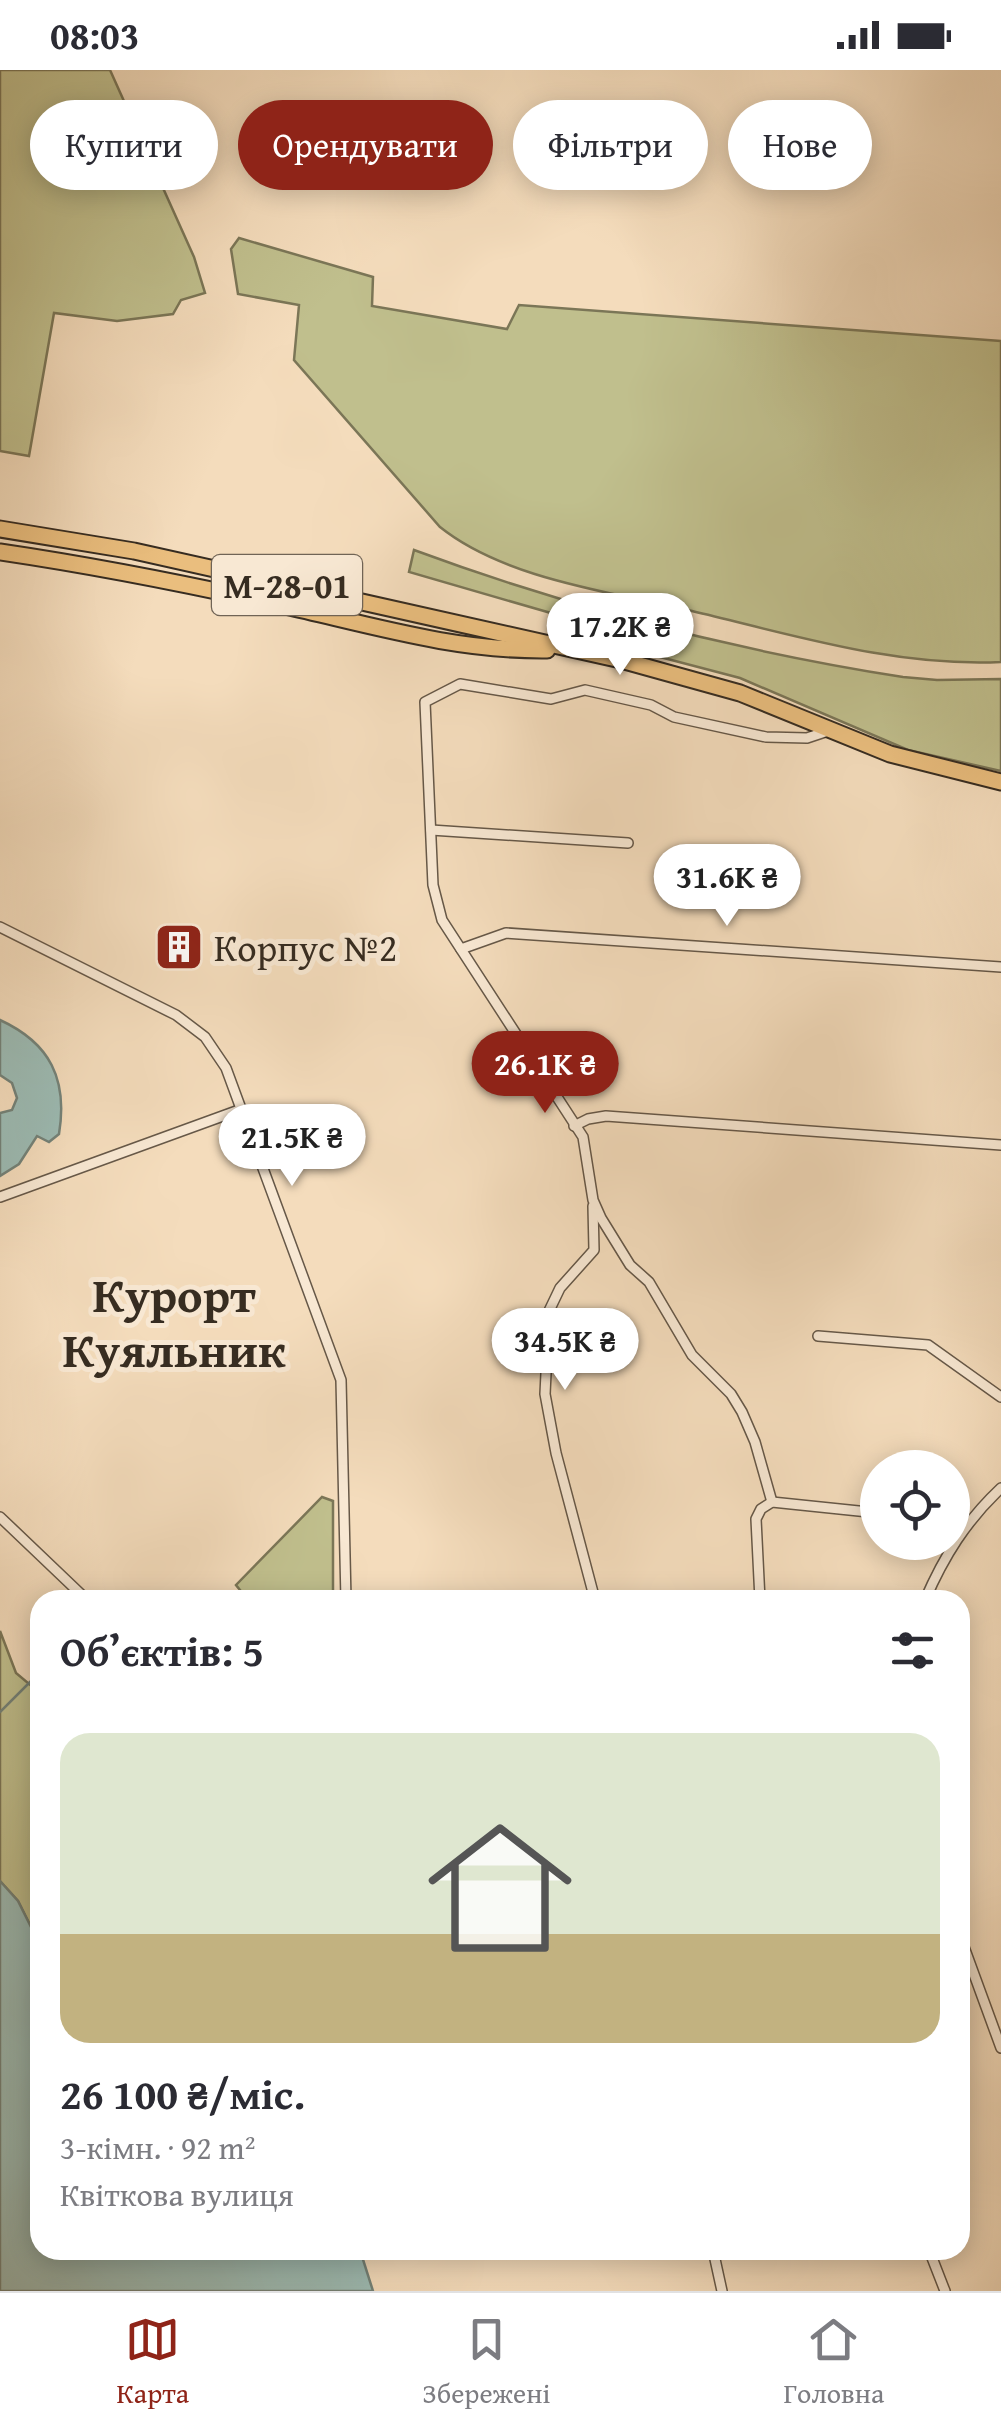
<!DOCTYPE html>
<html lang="uk">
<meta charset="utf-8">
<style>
:root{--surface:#fff;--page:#f7f7f7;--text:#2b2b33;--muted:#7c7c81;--line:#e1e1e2;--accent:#8f2418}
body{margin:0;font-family:"Gentium Book Plus",serif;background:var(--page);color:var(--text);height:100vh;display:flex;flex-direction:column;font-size:38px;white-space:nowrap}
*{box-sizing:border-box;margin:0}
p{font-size:32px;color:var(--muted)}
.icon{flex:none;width:55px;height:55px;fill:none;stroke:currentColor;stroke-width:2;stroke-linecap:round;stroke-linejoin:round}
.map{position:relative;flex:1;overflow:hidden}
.details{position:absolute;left:30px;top:1520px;width:940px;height:670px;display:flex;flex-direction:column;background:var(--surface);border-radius:30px;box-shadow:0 5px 25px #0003}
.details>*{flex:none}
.top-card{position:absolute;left:30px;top:30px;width:942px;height:90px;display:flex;gap:20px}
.buttons{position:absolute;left:860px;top:1380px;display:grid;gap:20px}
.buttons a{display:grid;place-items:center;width:110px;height:110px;border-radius:50%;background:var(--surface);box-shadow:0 5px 25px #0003;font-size:50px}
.price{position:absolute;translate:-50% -85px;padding:0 22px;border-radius:35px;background:#fff;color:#222;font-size:32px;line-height:65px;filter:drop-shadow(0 2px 5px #0008)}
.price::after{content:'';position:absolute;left:50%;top:60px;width:30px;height:22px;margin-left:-15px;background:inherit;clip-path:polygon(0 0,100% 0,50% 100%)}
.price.selected{background:var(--accent);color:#fff}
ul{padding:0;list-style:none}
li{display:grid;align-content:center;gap:20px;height:530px;padding:0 30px}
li+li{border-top:2px solid var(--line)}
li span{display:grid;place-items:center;height:310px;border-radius:30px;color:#555}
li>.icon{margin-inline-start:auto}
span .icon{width:180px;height:180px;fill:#fffc;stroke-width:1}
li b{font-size:42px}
h2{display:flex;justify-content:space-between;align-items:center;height:120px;padding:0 30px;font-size:42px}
.chip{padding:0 35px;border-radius:45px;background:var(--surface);box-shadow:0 5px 25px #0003;font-size:35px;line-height:90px}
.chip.selected{background:var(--accent);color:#fff}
.status{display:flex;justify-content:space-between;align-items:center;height:70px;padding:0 50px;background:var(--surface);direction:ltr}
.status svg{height:28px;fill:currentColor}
.tab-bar{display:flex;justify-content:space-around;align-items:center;height:140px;border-top:2px solid var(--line);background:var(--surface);font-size:28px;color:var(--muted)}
.tab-bar a{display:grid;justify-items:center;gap:5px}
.tab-bar .selected{color:var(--accent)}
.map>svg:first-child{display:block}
</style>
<div class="status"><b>08:03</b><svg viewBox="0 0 49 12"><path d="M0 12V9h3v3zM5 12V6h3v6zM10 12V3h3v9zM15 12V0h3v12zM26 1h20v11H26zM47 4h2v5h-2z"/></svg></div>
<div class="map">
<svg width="1001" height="2221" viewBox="0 0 1001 2221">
<rect width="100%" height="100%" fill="#f4dcbc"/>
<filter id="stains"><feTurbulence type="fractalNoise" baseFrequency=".002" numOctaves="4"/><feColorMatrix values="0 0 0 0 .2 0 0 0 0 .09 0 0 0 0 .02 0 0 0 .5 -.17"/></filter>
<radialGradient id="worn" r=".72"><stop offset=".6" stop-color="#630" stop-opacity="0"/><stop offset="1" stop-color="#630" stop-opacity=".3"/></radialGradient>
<!-- green -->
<g fill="#c0bf8d" stroke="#7b7657" stroke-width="2.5">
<polygon points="0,0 110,0 194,187 205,223 181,230 173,244 117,251 54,243 29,386 0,381"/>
<path d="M239 168 373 207 372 236 507 259 519 235 1001 271V592C895 597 794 565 692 541 611 522 505 509 440 457L294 290 299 235 238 224 231 179Z"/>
<path d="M414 480C571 538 737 581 903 607L937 610 1001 609V701L908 680 740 608 637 581 634 567 409 502Z"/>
<polygon points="322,1427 333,1431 333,1530 248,1530 236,1515"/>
<polygon points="0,1561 16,1603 40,1623 40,1875 18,1831 0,1811"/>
</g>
<!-- water -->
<g fill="#9cbbb4" stroke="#738279" stroke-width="2.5">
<path d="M0 950C50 973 68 1009 59 1064L49 1072 37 1066 19 1094 0 1106V1043L12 1040 17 1028 12 1013 0 1005Z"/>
<polygon points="0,1811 18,1831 40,1875 40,2180 360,2180 373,2221 0,2221"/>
</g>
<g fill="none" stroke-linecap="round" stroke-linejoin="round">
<!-- stream -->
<g stroke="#738279" stroke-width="2.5">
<polyline points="40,1576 40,1586"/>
<polyline points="0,1642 35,1607 40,1594"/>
</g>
<!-- minor casing -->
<g stroke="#665848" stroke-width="12">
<g id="minor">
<polyline points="431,760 628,773"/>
<polyline points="0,857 176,945 205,967 226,998 341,1310 346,1530"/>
<polyline points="461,879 506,863 1001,897"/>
<polyline points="574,1056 588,1049 606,1046 1001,1075"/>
<polyline points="0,1127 242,1039"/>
<polyline points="593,1136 594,1180 560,1218 549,1241 545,1324 556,1383 595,1530"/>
<polyline points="818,1266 928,1275 1001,1327"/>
<polyline points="772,1432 755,1372 742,1342 731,1324 692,1285 649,1212 630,1195 601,1148 593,1130 583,1067 442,850 433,815 425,632 460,614 551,629 585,620 651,635 674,647 766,667 807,668 828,661"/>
<polyline points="0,1447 87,1530"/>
<polyline points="760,1530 756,1449 761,1439 772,1432 878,1443"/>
<path d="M925 1530C944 1486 966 1451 1001 1418"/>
<polyline points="960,1866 1001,1978"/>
<polyline points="713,2180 722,2221"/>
<polyline points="929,2180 945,2221"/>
</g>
</g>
<!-- trunk casing -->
<g stroke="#362c21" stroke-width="19">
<g id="trunk">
<polyline points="0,459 134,481 621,590 740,623 890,684 1001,712"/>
<path d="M0 482C95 496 191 515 285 536 374 556 456 581 547 580"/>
</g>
</g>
<!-- minor -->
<use href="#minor" stroke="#f8e8d3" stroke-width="9"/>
<!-- trunk -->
<use href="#trunk" stroke="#eabe7e" stroke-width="15"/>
</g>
<!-- icons -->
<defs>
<g id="building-square" transform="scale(2.5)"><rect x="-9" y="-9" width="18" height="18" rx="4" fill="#8f2418" stroke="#f8e8d3"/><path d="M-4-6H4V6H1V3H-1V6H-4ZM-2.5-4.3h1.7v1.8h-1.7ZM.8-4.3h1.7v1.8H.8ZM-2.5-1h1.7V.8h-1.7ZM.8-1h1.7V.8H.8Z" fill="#fff"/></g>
</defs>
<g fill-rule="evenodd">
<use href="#building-square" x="179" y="877"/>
</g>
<g text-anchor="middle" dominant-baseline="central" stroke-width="10" stroke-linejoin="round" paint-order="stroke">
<!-- shield labels -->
<rect fill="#f8e8d3" stroke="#706456" stroke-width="2.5" x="212" y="485" width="150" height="60" rx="8"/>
<g font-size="35" font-weight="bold" fill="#362c21">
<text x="287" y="515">М-28-01</text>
</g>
<!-- poi labels -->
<g font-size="38" fill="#362c21" stroke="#f8e8d3" text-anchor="start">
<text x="214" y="877">Корпус №2</text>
</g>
<!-- district labels -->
<g font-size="48" font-weight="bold" fill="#362c21" stroke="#f8e8d3">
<text x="174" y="1224">Курорт<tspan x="174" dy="55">Куяльник</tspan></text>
</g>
</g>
<rect width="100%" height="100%" filter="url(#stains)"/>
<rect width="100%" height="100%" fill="url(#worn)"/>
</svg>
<div class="buttons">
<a><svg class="icon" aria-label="locate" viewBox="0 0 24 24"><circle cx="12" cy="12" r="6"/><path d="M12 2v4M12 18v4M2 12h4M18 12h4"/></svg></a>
</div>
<b class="price" style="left:620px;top:608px">17.2K ₴</b>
<b class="price" style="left:727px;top:859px">31.6K ₴</b>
<b class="price selected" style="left:545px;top:1046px">26.1K ₴</b>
<b class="price" style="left:292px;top:1119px">21.5K ₴</b>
<b class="price" style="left:565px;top:1323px">34.5K ₴</b>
<div class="top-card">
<a class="chip">Купити</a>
<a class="chip selected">Орендувати</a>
<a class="chip">Фільтри</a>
<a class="chip">Нове</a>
</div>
<section class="details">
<h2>Об’єктів: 5<svg class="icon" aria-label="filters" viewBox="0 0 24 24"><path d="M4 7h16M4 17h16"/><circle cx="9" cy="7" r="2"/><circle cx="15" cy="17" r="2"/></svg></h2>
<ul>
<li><span style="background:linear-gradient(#dfe7d0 65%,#c2b280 0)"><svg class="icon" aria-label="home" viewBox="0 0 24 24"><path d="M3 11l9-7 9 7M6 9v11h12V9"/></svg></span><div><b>26 100 ₴/міс.</b><p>3-кімн. · 92 m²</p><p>Квіткова вулиця</p></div></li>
</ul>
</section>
</div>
<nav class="tab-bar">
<a class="selected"><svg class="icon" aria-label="map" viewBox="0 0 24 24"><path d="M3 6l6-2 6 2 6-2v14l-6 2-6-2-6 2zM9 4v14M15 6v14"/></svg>Карта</a>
<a><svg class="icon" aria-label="saved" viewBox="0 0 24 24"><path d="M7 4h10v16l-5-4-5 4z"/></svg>Збережені</a>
<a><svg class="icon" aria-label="home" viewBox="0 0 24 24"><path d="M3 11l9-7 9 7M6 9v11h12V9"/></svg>Головна</a>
</nav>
